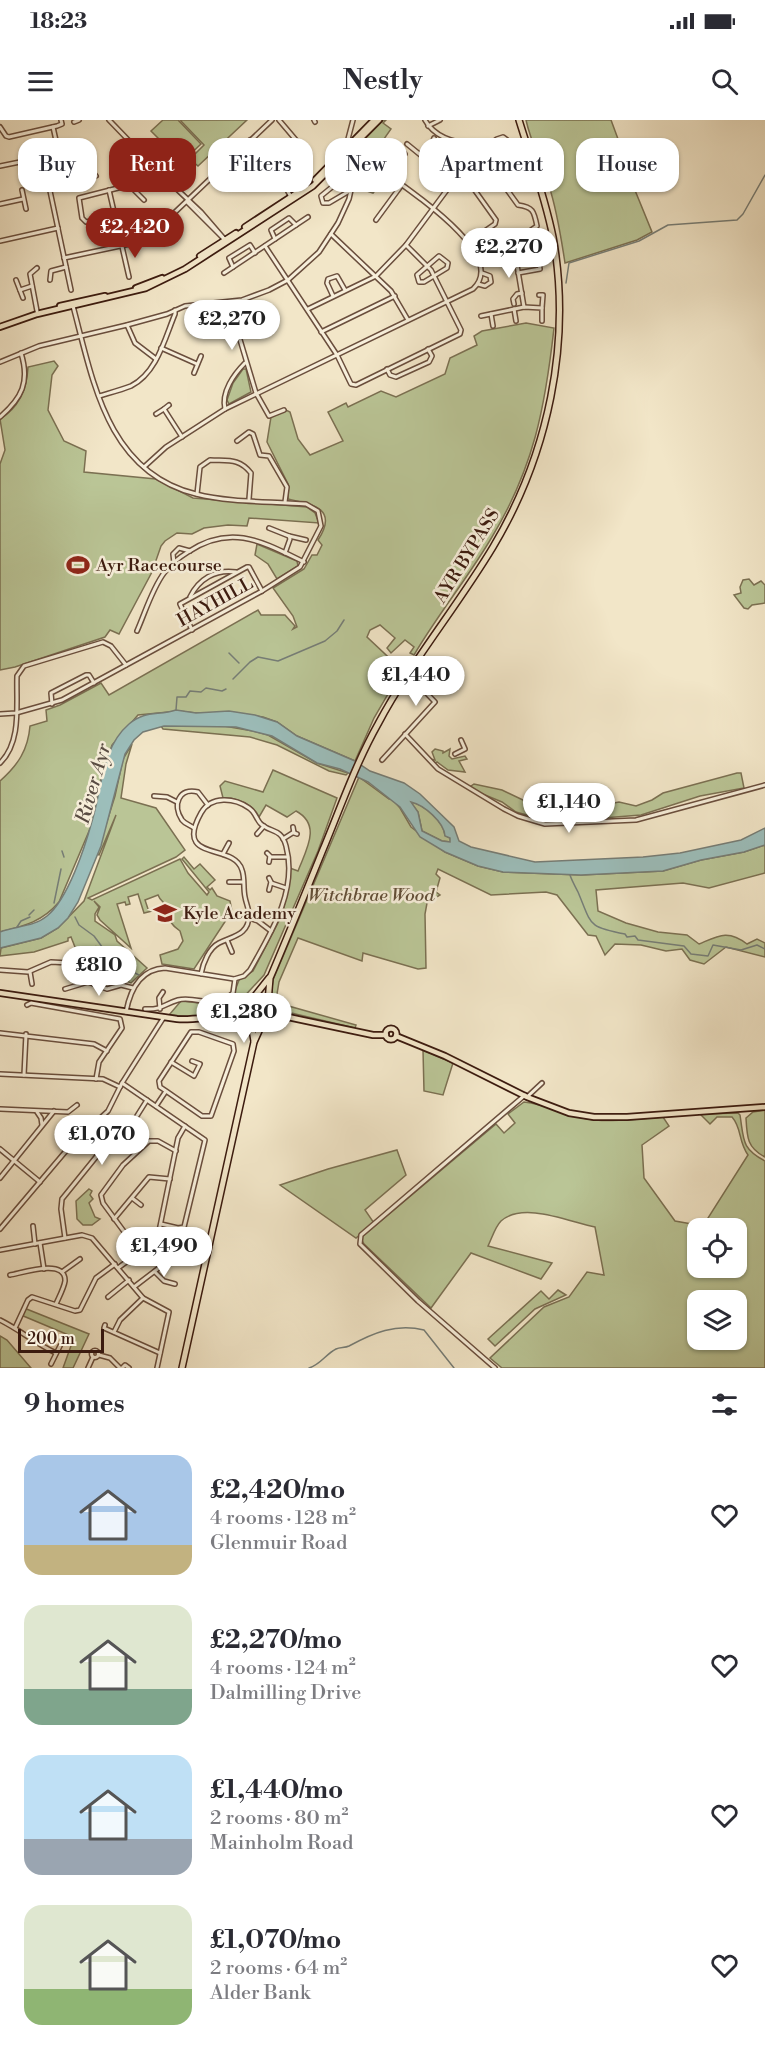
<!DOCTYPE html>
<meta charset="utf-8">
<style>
:root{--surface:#fff;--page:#f2f2f3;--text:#2b2b33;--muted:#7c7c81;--accent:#8f2418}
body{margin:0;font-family:"Libre Bodoni",serif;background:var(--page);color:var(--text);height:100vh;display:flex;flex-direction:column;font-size:22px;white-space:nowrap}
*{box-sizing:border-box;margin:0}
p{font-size:20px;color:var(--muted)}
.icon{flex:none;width:33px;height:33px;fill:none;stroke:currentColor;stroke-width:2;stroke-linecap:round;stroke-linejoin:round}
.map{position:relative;height:1248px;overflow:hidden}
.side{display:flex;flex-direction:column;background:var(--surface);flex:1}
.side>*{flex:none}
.banner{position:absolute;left:18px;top:18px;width:729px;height:54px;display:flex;gap:12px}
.buttons{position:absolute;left:687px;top:1098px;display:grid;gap:12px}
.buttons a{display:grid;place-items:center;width:60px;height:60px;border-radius:12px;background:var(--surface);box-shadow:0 2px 4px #0004;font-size:30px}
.scale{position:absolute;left:18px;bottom:15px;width:86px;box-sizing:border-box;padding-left:6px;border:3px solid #3c1b0f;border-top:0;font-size:16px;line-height:21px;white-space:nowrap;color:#3c1b0f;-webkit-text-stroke:4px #f7efdb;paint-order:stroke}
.price{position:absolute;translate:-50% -51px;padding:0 14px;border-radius:21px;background:#fff;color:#222;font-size:20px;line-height:39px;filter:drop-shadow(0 2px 3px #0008)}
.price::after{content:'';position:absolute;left:50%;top:36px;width:18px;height:14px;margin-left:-9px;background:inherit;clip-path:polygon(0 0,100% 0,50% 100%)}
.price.current{background:var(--accent);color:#fff}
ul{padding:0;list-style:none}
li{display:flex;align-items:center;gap:18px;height:150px;padding:0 24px}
li span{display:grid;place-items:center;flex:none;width:168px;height:120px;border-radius:18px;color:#555}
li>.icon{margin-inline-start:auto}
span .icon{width:72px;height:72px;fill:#fffc;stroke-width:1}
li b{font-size:26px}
h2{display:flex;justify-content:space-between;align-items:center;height:72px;padding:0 24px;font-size:26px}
.tag{padding:0 21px;border-radius:18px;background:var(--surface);box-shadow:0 2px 4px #0004;font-size:21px;line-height:54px}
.tag.current{background:var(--accent);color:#fff}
.status{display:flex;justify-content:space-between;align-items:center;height:42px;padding:0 30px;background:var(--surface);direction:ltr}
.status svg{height:16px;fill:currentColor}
header{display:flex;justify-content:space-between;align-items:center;height:78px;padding:0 24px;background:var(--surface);font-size:27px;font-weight:700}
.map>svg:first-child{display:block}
</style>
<div class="status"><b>18:23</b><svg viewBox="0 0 49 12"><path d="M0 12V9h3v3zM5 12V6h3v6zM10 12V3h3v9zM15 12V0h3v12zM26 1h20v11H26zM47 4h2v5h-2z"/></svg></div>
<header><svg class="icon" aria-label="menu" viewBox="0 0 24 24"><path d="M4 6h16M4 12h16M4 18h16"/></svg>Nestly<svg class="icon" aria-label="search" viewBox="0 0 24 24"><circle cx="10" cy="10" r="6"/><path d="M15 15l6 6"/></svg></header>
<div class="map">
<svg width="765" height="1248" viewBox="0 0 765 1248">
<rect width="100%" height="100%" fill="#f2e6c8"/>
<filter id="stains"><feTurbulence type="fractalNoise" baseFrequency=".00333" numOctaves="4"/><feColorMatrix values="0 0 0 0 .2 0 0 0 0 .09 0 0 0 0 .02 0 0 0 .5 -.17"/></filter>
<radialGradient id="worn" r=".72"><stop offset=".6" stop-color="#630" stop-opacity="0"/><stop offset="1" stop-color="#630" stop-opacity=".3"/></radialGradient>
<!-- green -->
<g fill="#bac596" stroke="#7b7052" stroke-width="1.5" fill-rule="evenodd">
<polygon points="163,0 178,0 201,24 182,42 151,11"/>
<polygon points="180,0 247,0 198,46 190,39 204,25"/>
<polygon points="383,0 386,0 383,3 391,9 370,39 358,30 357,27"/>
<path d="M526 0H611L632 57 630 58 652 112 637 120 565 143C561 117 557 90 549 66 542 43 531 23 526 0Z"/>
<polygon points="251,25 263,37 262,44 238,67 230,67 220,55 220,52"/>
<polygon points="362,41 365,42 386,57 373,73 355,67"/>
<path d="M526 203 554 208C545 288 534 347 492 417 468 458 438 494 414 535L410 533 414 527 405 520 391 533 387 528 395 518 380 505 370 510 367 517 402 550 374 598 355 641 297 616 277 602 263 597 235 593H196L179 591 138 595 112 625 98 669 95 697 59 782C42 802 24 806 0 812V661C18 645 28 630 30 606L47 601 46 590 60 585 101 563 109 575 258 490 261 495H285L295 506 293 509 297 507 293 496 273 468 304 449 312 435H317L322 425 318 420C339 388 312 384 288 379V364L267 322 271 297 286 290 290 292 298 319 310 335 343 321 328 292 346 283 348 287 381 271 396 277 445 254 450 238 477 225 474 216 482 211Z"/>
<path d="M54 241 58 246 52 255 48 290 64 321 86 331 84 352 156 359 193 378 307 387 315 393 319 403 249 398 247 406 228 405 204 408 192 414 177 413 165 421 161 426 152 452 119 514 110 510 105 517 15 547 0 550V344L5 330 0 299C20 287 27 269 28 247Z"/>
<polygon points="243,249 246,249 251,272 229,284 227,280 233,263"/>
<polygon points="257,424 297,441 298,446 277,459 268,444 255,435"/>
<polygon points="749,459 754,465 761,461 765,465 765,483 752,485 748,489 744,488 734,475 741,473 740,467 743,460"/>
<polygon points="161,606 224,606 253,611 268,615 317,643 348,653 346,655 329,651 277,625 250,617 163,609"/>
<path d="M132 624 126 644 121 678 156 688 185 730 176 737 88 778 92 780 180 739 188 753 207 775 209 772 182 739 184 737 194 749 200 744 215 760 207 767 210 770 212 768 217 776 230 781 232 791 194 849 162 844 160 835 178 829 183 821 180 811C165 801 171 795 163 782 161 780 159 778 158 775L145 780 148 789 152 791 144 793 138 774 128 777 130 784 126 785 125 782 117 784 131 828 100 800 97 795 100 787 94 781 99 787 95 794V801L115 815 117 821 147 848 131 863 116 857 114 851 106 846 96 827 90 840 75 827 71 817 68 818V821L34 832 0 836 1 828 41 818 58 808 84 781 116 695 99 735 97 733 115 676 123 639Z"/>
<polygon points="435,629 443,631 443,633 450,629 449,636 452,639 465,636 467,639 459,641 465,652 448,650 437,642 434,644 430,639 435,640 432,632"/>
<path d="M273 650 337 678 318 731 264 855 240 881 221 892 195 897 169 895 181 881 218 885 233 876 239 860 253 851 282 795 289 764 290 748 298 751C306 730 322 705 296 691L287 697 266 685 259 697C254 685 237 677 223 678L220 666 225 661 263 672Z"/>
<polygon points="737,653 741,653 744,668 700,676 641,695 552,702 516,692 502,682 468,668 474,664 502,670 525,681 576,695 596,691 609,684 619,682 636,686 652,680 663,673"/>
<path d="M359 657 389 679H392L400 688 411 707 445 732 478 746 503 752 581 755 663 751 701 740 744 732 765 725V753L709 768 683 763 596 770 598 791 626 803 658 812 687 815 699 824C718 816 728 809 747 824L757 819 765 823V837L726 827 704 844 690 840 682 829 666 831 641 825 615 824 605 835 596 816 588 815 557 775 546 772 491 775 438 749 436 754 440 758 436 772 440 775 427 783 425 794 426 848 418 849 363 833 362 841 298 818 279 862 276 880 278 883 356 905 355 908 287 892C271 885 270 877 273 860Z"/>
<path d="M410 682C423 683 444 702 445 715L450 718 451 722 442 721 422 711 418 692Z"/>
<circle cx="256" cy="891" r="11"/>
<polygon points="423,930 453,943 443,975 424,971"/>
<path d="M524 982C543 984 560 992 578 997 605 1004 636 999 663 997L669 1006 642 1025 644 1058 675 1101 703 1106 748 1035C738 1021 742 1008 732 997H717L710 1004 700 994 738 993 740 995C744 1020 741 1028 765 1041V1248H502L490 1238 544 1187 569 1177 587 1152 604 1155 595 1107C570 1102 523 1081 501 1101 495 1107 492 1118 488 1126L552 1143 541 1159 471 1133 431 1188 364 1124 361 1119 363 1116 496 1004 504 1013 515 1003 508 994ZM698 1108H736V1148H698ZM698 1180H736V1220H698Z"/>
<path d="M765 990V1037C747 1028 747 1017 746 998L753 992Z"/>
<polygon points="397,1030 406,1055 365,1090 374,1103 356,1118 280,1065 328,1049"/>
<polygon points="89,1069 92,1071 90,1075 93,1079 89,1083 95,1097 100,1099 92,1105 83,1105 77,1099 76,1081"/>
<polygon points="558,1170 566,1175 535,1189 495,1226 488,1219 541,1171 549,1179"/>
<polygon points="24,1188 89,1214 73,1248 63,1248 72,1223 71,1216 21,1195"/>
<polygon points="0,1216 7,1220 31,1248 0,1248"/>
</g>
<!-- water -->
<path fill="#9cbebb" stroke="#767d76" stroke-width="1.5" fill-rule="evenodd" d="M176 590 196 593 229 591 255 595 277 602 297 616 355 641 370 651 404 663 420 674 454 707 459 721 471 727 535 742 643 737 680 733 741 720 765 708V725L744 732 701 740 663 751 581 755 503 752 478 746 445 732 420 717 400 687 368 662 340 649 317 643 272 616 236 607 164 606 143 612 134 620 125 634 101 726 78 782 68 798 58 808 41 818 0 828V812C15 806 34 807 47 796 68 779 85 727 92 701 102 669 101 628 129 604 145 590 158 596 176 590ZM411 682C424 685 444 702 445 716L450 718V722L442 721 422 711 418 692Z"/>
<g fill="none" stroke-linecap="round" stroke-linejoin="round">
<!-- stream -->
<g stroke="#767d76" stroke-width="1.5">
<polyline points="566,163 569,143 639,121 668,105 737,100 743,94 765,55"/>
<polyline points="229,533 239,543"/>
<polyline points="233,559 250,542 258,537 278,541 325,521 337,511 344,500"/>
<polyline points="176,590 177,577 186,577 190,571 201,572 206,568 222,571 226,569"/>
<polyline points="82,681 93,680"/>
<polyline points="62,731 64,737"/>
<path d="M570 755C572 761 575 766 578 772 592 805 587 807 625 814L627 817 635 816 638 820 684 826 691 834 708 836 713 825 741 830 757 825 765 829"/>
<polyline points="54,783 61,749"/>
<polyline points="29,795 34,790"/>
<polyline points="75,797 79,805 94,816 114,843 139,855"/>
<polyline points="17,807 21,801 30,797"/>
<path d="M309 1248C320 1245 326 1234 336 1229 340 1227 345 1228 349 1226 373 1213 396 1203 424 1210L454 1248"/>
</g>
<!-- minor casing -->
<g stroke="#6a4e3d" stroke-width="6">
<g id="minor">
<polyline points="109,0 163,56 201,92 226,121"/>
<polyline points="279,0 307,33"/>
<polyline points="314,0 315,2"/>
<path d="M425 0C435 18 456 23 474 24L518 85C533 87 534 91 537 106 520 118 500 132 479 139"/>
<polyline points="74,2 79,0"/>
<polyline points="428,6 440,0"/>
<polyline points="0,7 6,16 9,17 57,6 62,4 61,0"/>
<polyline points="53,7 59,34"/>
<polyline points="407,24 434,46 439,47 447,44 461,51"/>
<polyline points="480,32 497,19 503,17 507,20"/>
<polyline points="423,37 431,27 434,18"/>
<polyline points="514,37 517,46"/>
<polyline points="43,38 71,170"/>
<polyline points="0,46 64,33 67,34 78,48 89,47 96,56"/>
<polyline points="216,53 229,68 238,69 265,42 264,35 250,20"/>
<polyline points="496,55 514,42"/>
<polyline points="389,56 405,34 401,29"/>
<polyline points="426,56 434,46"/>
<polyline points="127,63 144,80"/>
<polyline points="332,67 321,76 323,83 329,83 351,70"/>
<polyline points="22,70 26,89"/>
<polyline points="109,70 129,157"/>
<polyline points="291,77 286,68 300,59"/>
<polyline points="187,82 224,119"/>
<polyline points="0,84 23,79"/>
<polyline points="114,96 86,102 82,98 79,78 122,67 149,42"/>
<polyline points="376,100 401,66"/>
<polyline points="331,114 391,171 408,200"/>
<polyline points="275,119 271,110 289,98 296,105"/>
<polyline points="0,121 58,108"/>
<polyline points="265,126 337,235 351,264 356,265 460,214 461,210 431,150 406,125"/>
<polyline points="505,126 517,145 524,187"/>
<polygon points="439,136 448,143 447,148 424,162 419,162 417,155"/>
<polyline points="64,138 139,122 151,115 272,0"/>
<polyline points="233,147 229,138 250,125 255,133"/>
<polyline points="224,153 308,97"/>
<polyline points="518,153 540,149 536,124"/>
<polyline points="16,160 23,178"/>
<polyline points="50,160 51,151 66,147"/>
<polyline points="478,164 485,166 491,162 490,156 482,153"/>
<polyline points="20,170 32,166"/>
<polyline points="539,175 543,175 542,188"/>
<polyline points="333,176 327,163 328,159 337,156 345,170"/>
<polyline points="229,183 256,273 269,296 284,290"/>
<polyline points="514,184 513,179 517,174 522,173"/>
<polyline points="308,189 376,156 406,125 461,51 496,100 495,104 469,122"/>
<polyline points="514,189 516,201"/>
<polyline points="37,191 30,154 37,148"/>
<polyline points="491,194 493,206"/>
<polyline points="481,196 524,187 542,188 542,201"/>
<polyline points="127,205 135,223 156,239"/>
<polyline points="321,212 395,176"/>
<polyline points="161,228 197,244"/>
<polyline points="0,242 39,226 127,205 167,194 185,186 242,180 269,170 288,160 319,132 338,103 349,79 359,34"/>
<polyline points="387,249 390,255 396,257 429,242 432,236 428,229"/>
<polyline points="194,253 201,236"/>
<path d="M99 276C109 273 121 270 131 266 157 253 165 218 175 194V190"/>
<polyline points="169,285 164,289 182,317"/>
<path d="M225 289C221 272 234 254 245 243"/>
<polyline points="156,294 164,289"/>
<path d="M0 297C22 278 30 262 21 233"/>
<polyline points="237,321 249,312 253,314 260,335 269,336 287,367 285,382"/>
<path d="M144 347 166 327 225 289 473 169C516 129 374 50 349 25L348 19 353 0"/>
<path d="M197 374 200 347 210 340C229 341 239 338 251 353L249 379"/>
<polyline points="269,408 289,416 290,419 285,433"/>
<polyline points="289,416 306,420"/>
<polyline points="174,443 173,434 179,428 190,431"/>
<path d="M190 477C199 459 215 449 236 452"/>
<polyline points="192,510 180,484 247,447 249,447 262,471"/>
<path d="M137 511C145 493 152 469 164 453 170 445 180 437 188 432 231 403 263 422 304 442"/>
<polyline points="52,584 51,573 86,555 89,555 94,563"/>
<path d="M0 594 16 593 62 580 262 471 300 447 321 406 318 391 306 384C270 381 231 383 196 374 107 352 93 261 73 186"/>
<polyline points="405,614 438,649 504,689 518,696 545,704 636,700 765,665"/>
<polyline points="455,634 465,629 461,620"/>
<polyline points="382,640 435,582 408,554"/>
<path d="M0 643C22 622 16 584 17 556L24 546 103 522 111 526 126 545"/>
<polyline points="154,676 167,677 177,682"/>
<polyline points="293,707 294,713 297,714"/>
<path d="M194 708C190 705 185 704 182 700 172 685 179 667 198 672L208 685"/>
<polyline points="257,714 264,706"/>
<polyline points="283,719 294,712"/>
<polyline points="267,733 270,736 269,742"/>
<polyline points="223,734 229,723"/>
<polyline points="270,737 287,737"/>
<polyline points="269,758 271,762 269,770"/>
<polyline points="229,762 243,762"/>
<polyline points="271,763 286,768"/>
<polyline points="249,798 258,801 271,811"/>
<polyline points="227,820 232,832"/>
<polyline points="0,850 28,852 51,842 69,843"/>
<polyline points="30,852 32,864"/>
<polyline points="65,869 88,862 107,869 121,865 133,868"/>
<polyline points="27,885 31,883 120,899 122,908 99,942 96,959"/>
<path d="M145 889C162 890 164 884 178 880 192 876 207 885 222 882L233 873 235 859"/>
<polyline points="160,889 159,878 163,872"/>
<path d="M126 892C130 871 140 849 165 848L234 859 244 856 250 850C271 813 298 770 286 726 281 707 269 713 260 703 256 698 255 692 249 688 235 678 211 675 201 693 173 743 234 722 242 750 245 758 243 768 245 777 246 783 249 789 249 795 249 815 233 816 219 823 209 828 203 843 201 854"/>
<polyline points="0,913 94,924 107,931"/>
<polyline points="171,942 194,956 200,944 192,941"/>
<polyline points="0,954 103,959 120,967"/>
<polyline points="24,955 26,914"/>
<polyline points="122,963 205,1020 184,1107 178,1108 161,1104"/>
<polyline points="527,977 542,963"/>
<polyline points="156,986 166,971 202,996 211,996 234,931 233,924 199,912 191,912 159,961 160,967 166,971"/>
<polyline points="0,989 68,992 77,985"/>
<polyline points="37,992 41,998 42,1005"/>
<polyline points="0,1029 40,1062"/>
<polyline points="0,1058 54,991"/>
<polyline points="132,1078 141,1085"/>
<polyline points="114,1099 149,1057 170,1059"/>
<polyline points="33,1106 35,1124"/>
<polyline points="0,1109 71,1025 108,991 122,963 164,897"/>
<polyline points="65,1118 61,1089 62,1079 109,1021 135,999 147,980"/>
<polyline points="40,1123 44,1149"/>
<polyline points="0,1130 82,1115 92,1118 143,1178 169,1192 157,1248"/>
<polyline points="139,1132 103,1083 101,1075 123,1045 149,1021 158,1021 176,1031"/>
<polyline points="118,1148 152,1123 158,1116 178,1018 185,1006"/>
<polyline points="62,1152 80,1139"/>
<polyline points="155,1152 164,1161 175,1164"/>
<path d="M10 1155C22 1153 66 1138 65 1161 64 1168 59 1177 56 1184"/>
<polyline points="134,1167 181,1131"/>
<polyline points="108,1177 129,1160"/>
<path d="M0 1200C20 1210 35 1223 56 1233"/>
<polyline points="105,1205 104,1208 160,1233"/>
<polyline points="15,1208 28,1180 32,1177 75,1191 80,1190 96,1158 115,1144"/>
<polyline points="114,1212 120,1200 143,1178"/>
<circle cx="95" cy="1234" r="3.5"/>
<polyline points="99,1235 110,1238 120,1248"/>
<polyline points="51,1244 60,1226"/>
<polyline points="88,1248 93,1237"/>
<polyline points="122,1248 125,1245 129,1248"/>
<polyline points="495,1248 418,1181 360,1124 361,1115 525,975"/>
</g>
</g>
<!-- major casing -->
<g stroke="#3c1b0f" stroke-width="8">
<g id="major">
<polyline points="315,60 374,0"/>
<polyline points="245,107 306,67"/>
<polyline points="200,136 236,113"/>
<polyline points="136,168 162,158"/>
<polyline points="60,186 105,176"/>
<polyline points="0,207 37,194 146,168 185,149 313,66 379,0"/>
<path d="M0 873 177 899C201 901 225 891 247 900"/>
<polyline points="269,887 288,897 373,915 386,915"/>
<polyline points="227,894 246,882"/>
<polyline points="266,900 283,897"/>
<circle cx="391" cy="914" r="5.5"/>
<polyline points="396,916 445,936 527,977 569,993 594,997 627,997 765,987"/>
</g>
</g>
<!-- highway casing -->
<g stroke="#3c1b0f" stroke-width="8">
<g id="highway">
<polyline points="254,877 269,858"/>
<circle cx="256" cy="891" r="14"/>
<path d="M268 882 270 858C288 816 305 774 322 732 340 689 355 645 378 604 411 542 457 487 493 427 548 335 572 223 553 117 545 77 531 39 519 0"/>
<polyline points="251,903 254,921"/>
<polyline points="182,1248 254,922 263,902"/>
</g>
</g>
<!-- minor -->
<use href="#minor" stroke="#f7efdb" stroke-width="3"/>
<!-- major -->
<use href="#major" stroke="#f2e6c8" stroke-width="4.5"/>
<!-- highway -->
<use href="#highway" stroke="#f2e6c8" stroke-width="5"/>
</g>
<!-- icons -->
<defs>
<g id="stadium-bare" transform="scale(1.8)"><path d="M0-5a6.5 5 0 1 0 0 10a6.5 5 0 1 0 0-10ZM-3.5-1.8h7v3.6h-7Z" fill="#8f2418" stroke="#f7efdb" stroke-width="2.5" paint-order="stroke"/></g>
<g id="school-bare" transform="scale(1.8)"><path d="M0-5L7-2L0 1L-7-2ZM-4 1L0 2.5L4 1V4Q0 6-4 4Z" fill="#8f2418" stroke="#f7efdb" stroke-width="2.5" paint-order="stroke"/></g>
</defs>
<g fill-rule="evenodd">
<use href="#stadium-bare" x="78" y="445"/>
<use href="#school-bare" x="165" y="793"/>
</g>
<g text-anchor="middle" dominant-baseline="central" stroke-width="5" stroke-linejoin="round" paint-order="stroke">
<!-- street labels -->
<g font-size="18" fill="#3c1b0f" stroke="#f7efdb">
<text transform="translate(467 436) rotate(-58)">AYR BYPASS</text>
<text transform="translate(215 482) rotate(-29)">HAYHILL</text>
</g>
<!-- poi labels -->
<g font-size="18" fill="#3c1b0f" stroke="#f7efdb" text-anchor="start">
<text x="96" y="445">Ayr Racecourse</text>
<text x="183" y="793">Kyle Academy</text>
</g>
<!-- park labels -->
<g font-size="18" font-style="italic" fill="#624e38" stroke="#f7efdb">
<text x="371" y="775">Witchbrae Wood</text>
</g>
<!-- water labels -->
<g font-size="20" font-style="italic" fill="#594c43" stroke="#f7efdb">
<text transform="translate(94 664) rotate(-74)">River Ayr</text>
</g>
</g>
<rect width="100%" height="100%" filter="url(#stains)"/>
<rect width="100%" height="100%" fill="url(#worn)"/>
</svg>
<div class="buttons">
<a><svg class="icon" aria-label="locate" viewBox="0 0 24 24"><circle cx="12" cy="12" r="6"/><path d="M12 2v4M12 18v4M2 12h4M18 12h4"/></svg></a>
<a><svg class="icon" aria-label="layers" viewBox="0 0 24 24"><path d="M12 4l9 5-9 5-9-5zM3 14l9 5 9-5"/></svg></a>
</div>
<div class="scale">200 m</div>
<b class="price current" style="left:135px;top:139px">£2,420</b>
<b class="price" style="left:509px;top:159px">£2,270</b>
<b class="price" style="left:232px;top:231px">£2,270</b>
<b class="price" style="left:416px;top:587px">£1,440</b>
<b class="price" style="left:569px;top:714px">£1,140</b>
<b class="price" style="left:99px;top:877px">£810</b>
<b class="price" style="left:244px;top:924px">£1,280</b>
<b class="price" style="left:102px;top:1046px">£1,070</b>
<b class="price" style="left:164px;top:1158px">£1,490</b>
<div class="banner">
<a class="tag">Buy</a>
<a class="tag current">Rent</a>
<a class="tag">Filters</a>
<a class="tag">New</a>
<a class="tag">Apartment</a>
<a class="tag">House</a>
</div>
</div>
<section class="side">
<h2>9 homes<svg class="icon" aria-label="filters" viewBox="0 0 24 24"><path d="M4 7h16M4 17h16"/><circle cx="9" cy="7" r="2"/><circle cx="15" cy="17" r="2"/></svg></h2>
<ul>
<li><span style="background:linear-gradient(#a9c7e8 75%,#c2b280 0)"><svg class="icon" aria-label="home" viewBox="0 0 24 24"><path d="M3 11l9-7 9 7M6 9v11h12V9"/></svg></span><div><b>£2,420/mo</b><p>4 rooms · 128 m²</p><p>Glenmuir Road</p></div><svg class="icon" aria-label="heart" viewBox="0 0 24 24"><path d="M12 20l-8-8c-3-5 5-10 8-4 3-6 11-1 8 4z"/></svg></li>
<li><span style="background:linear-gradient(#dfe7d0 70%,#7fa58c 0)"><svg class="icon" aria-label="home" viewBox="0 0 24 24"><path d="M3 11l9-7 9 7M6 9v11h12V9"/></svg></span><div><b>£2,270/mo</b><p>4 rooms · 124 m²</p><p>Dalmilling Drive</p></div><svg class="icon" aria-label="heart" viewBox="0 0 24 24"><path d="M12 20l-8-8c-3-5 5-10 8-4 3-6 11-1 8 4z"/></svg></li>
<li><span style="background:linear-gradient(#bfe0f5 70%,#9aa5b1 0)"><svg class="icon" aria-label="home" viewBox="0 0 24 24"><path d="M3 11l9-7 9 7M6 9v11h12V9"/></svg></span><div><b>£1,440/mo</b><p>2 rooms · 80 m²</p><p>Mainholm Road</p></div><svg class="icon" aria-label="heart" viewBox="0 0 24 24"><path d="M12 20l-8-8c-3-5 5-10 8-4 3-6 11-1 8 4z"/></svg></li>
<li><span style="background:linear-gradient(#dfe7d0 70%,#8fb573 0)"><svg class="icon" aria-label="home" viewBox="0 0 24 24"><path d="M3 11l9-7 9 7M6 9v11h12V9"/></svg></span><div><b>£1,070/mo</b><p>2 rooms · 64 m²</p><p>Alder Bank</p></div><svg class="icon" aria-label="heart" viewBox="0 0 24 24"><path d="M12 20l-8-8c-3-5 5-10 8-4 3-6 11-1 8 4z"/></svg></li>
</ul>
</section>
